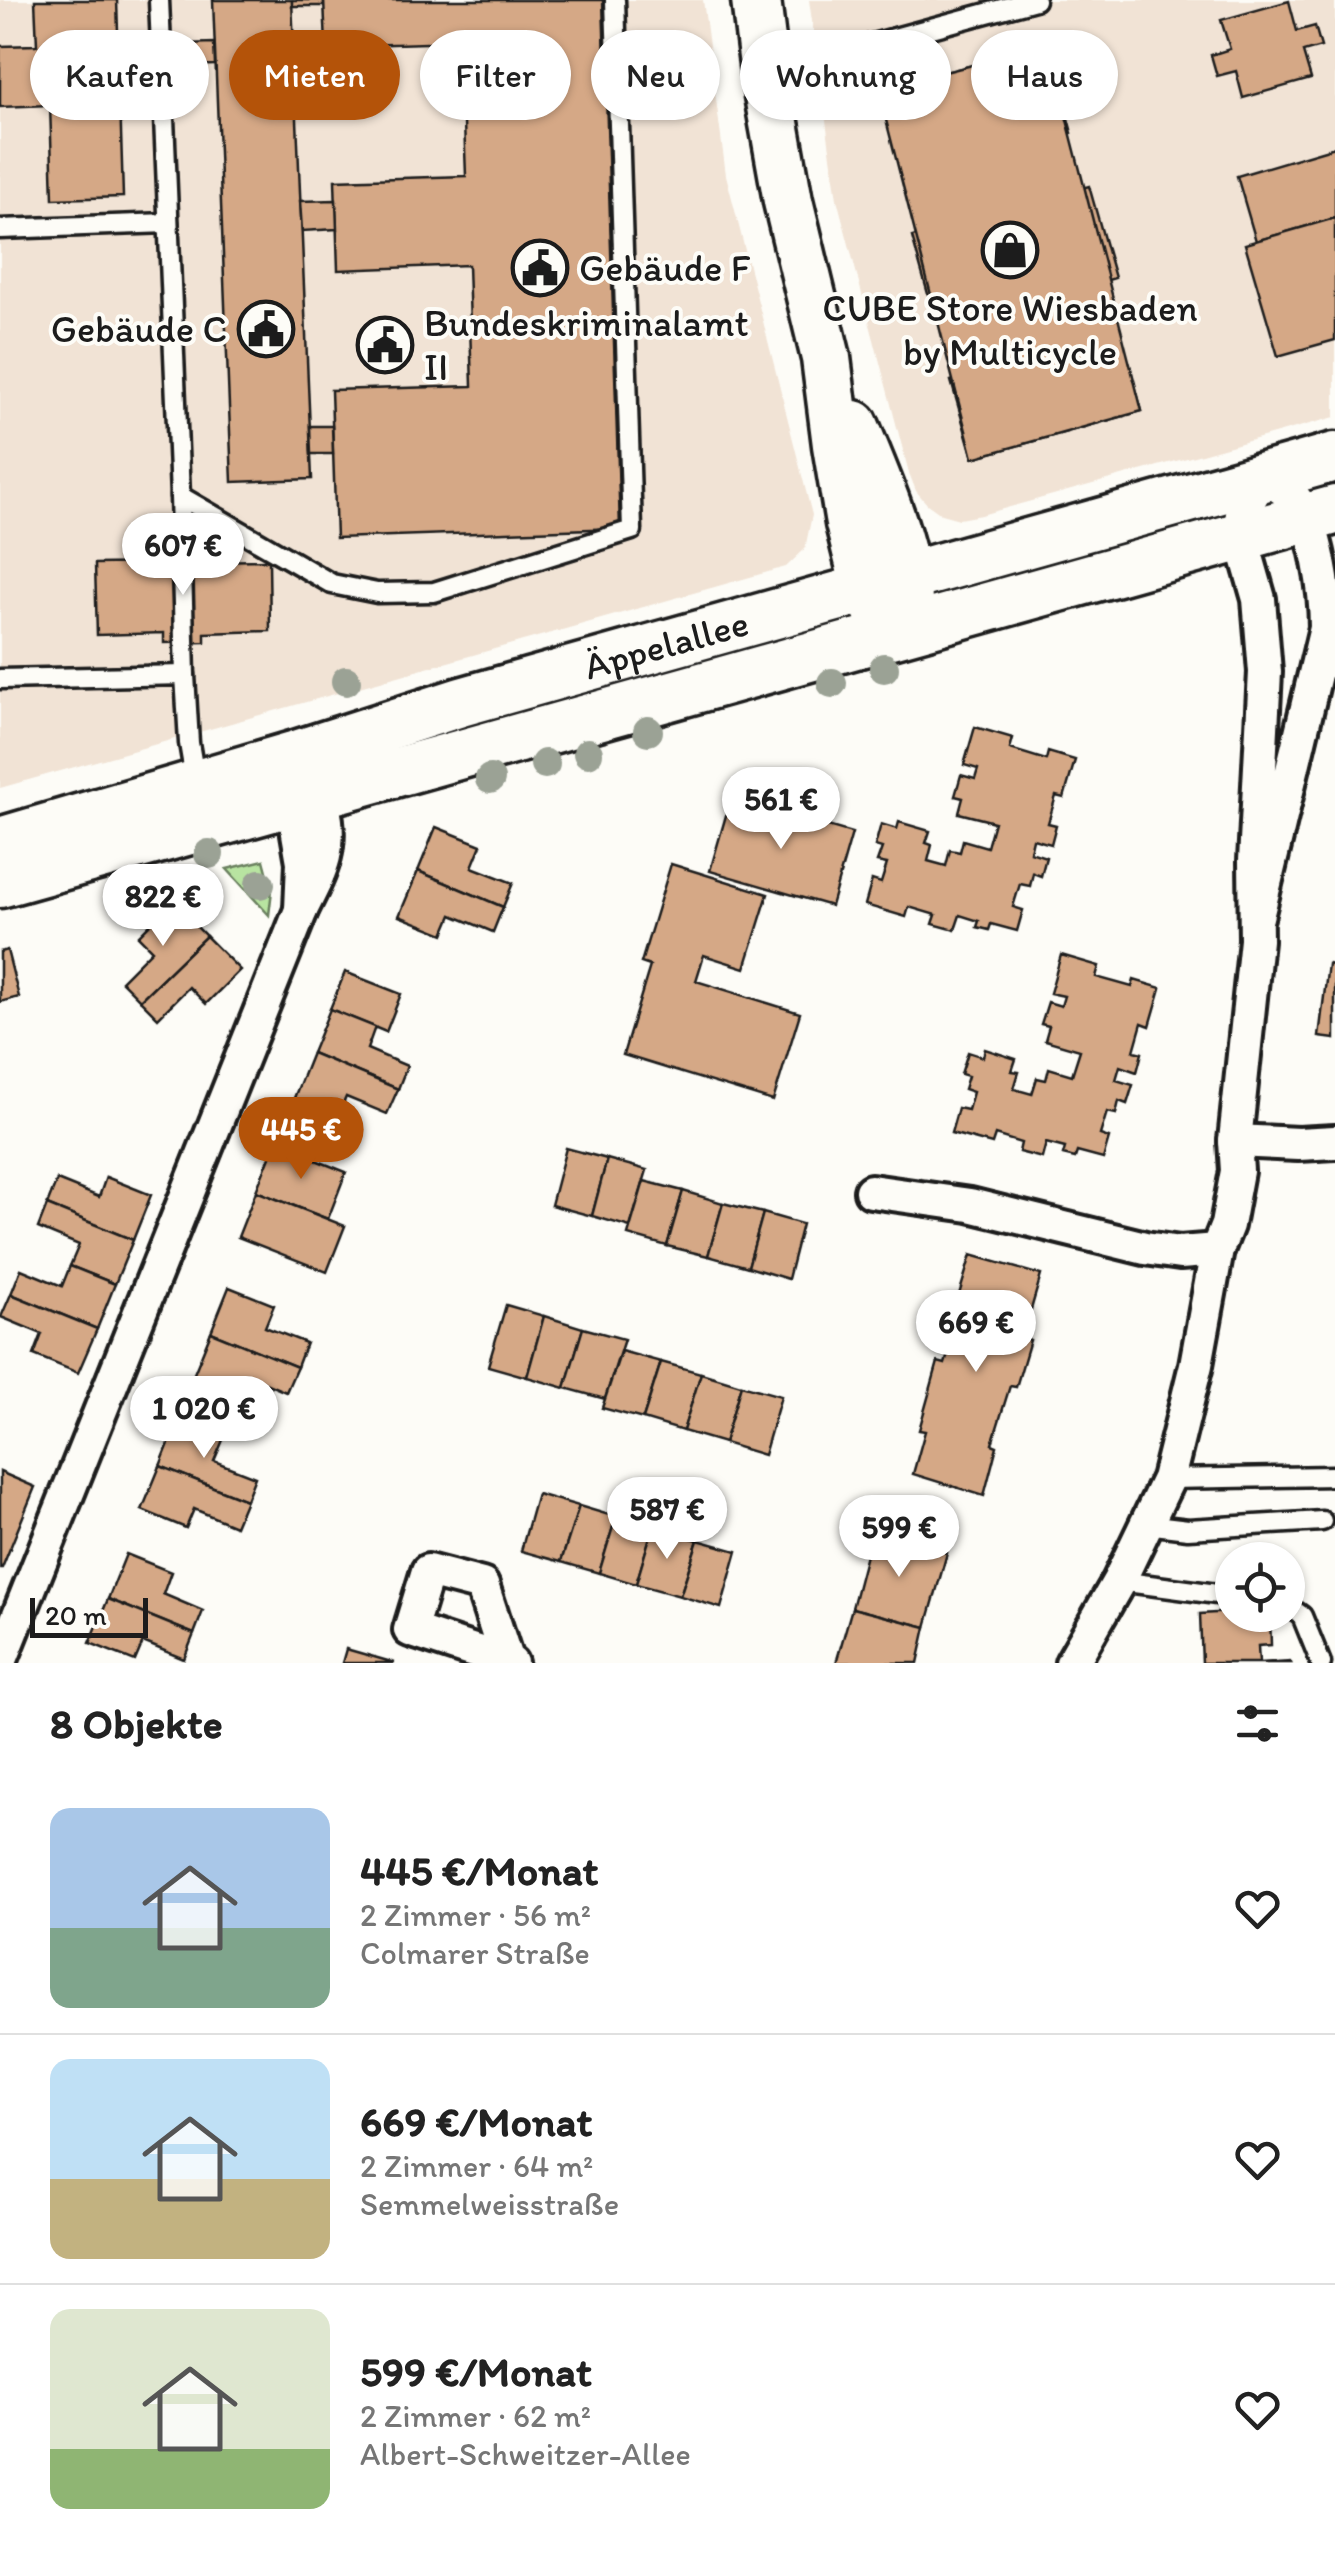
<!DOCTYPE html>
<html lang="de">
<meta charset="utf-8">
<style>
:root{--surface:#fff;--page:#f6f6f6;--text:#222;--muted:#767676;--line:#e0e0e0;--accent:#b45309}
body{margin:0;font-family:Itim,sans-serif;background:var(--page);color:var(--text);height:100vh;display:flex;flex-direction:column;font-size:38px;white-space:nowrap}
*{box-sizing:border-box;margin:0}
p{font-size:32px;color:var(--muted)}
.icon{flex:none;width:55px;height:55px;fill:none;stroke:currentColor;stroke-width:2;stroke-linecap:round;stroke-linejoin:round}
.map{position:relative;height:1663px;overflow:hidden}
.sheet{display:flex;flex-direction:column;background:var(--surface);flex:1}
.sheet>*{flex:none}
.top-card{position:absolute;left:30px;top:30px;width:1275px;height:90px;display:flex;gap:20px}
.buttons{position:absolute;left:1215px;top:1542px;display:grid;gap:20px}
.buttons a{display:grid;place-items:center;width:90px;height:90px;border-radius:50%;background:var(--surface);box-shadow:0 2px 8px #0004;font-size:50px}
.scale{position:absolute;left:30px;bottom:25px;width:118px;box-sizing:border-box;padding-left:10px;border:5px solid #1c1c1c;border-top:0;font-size:28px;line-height:35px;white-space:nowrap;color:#1c1c1c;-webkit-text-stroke:8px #fdfcf7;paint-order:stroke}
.price{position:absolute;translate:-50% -85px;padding:0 22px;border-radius:35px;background:#fff;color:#222;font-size:32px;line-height:65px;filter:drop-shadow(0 2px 5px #0008)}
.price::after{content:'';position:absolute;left:50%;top:60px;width:30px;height:22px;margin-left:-15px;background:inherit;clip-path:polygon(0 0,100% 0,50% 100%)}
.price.on{background:var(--accent);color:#fff}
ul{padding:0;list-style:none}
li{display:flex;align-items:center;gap:30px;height:250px;padding:0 50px}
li+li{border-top:2px solid var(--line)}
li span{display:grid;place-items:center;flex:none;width:280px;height:200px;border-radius:20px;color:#555}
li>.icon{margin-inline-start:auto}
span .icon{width:120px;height:120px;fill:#fffc;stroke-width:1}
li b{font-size:42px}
h2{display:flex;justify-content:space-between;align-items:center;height:120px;padding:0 50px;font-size:42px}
.chip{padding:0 35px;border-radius:45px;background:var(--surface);box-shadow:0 2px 8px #0004;font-size:35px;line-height:90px}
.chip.on{background:var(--accent);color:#fff}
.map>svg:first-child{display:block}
</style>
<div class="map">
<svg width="1335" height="1663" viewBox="0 0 1335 1663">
<rect width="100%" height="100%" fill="#fdfcf7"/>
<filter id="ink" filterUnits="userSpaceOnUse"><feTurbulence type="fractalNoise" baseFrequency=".01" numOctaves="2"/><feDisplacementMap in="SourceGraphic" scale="20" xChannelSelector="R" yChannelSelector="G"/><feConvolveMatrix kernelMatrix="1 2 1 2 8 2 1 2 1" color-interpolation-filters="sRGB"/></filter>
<g filter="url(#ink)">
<!-- built -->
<g fill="#f1e3d5">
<polygon points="0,0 703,0 726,175 812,515 805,549 786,567 0,788"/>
<polygon points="809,0 1335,0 1335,417 981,515 959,519 941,514 927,504 916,491 909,473 837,199"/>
</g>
<!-- green -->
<polygon fill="#b8e4a1" stroke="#6a805e" stroke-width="2.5" points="264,860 272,890 269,915 227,869"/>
<!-- building -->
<g fill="#d5a886" stroke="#1c1c1c" stroke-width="2.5">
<polygon points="35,0 117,0 123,197 53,199 50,105 0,107 0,46 37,45"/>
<polygon points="213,0 292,0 312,479 232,482"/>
<rect x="292" y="0" width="32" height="6"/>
<polygon points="324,0 603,0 620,528 336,538 331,390 472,386 468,265 338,270 335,180 466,176 461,42 326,46"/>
<polygon points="1289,1 1297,31 1315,26 1321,47 1303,52 1311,79 1243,98 1236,71 1217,76 1211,55 1230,49 1221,20"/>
<polygon points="214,43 215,65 119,68 119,46"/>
<polygon points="1048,46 1072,133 1016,149 1031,202 1089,186 1115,278 1061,294 1076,348 1121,335 1142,411 973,458 951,381 1018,363 1001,301 935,319 912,237 983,217 966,157 902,176 878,89"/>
<polygon points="1048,46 1142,411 973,458 878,89"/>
<polygon points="1335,147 1335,218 1256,241 1237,176"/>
<polygon points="336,200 337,229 302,231 300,201"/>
<polygon points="1335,218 1335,340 1278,356 1245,244"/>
<polygon points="310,426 332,426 333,454 311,454"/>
<polygon points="203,552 203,561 269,560 270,631 205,633 205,642 164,643 164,633 97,635 95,564 163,563 163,553"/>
<polygon points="975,727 1013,738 1010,749 1046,760 1048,752 1075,760 1064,798 1056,796 1048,823 1056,825 1051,844 1033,839 1030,852 1046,857 1041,876 1033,873 1030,886 1020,884 1013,907 1023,910 1017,931 991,924 989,930 977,927 979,921 960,915 955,930 933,924 936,915 909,907 906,917 865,905 872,880 881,883 887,864 877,862 882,848 875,846 881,824 897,829 899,822 930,831 926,843 932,845 928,861 946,866 950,850 960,852 963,840 987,847 994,822 959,813 963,798 955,796 961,775 975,779 978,769 964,765"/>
<polygon points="731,798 852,833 831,906 710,871"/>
<polygon points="436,827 481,845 472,867 513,883 503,907 418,871"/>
<polygon points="671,864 768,894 745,968 704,955 696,981 800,1013 773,1101 623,1055 650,966 641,963"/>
<polygon points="418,871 503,907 493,932 452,915 444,934 399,916"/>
<polygon points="172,902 206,936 140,1000 121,981 152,950 138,936"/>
<polygon points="206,936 240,970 206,1004 189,987 158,1018 140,1000"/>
<polygon points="7,950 19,997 0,1002 0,952"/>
<polygon points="1061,955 1099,966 1096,977 1132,987 1134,980 1161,988 1150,1026 1142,1023 1134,1051 1142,1053 1137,1072 1120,1066 1116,1080 1133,1085 1127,1104 1119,1101 1116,1114 1107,1112 1100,1135 1109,1138 1103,1159 1077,1152 1075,1158 1063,1155 1065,1148 1046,1143 1042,1158 1019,1152 1021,1143 995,1135 992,1144 951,1133 958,1108 968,1110 973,1092 964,1089 968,1076 961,1074 968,1052 983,1057 985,1049 1016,1059 1012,1071 1019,1072 1014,1089 1032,1094 1037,1078 1046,1080 1049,1068 1072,1075 1080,1050 1045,1040 1049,1026 1041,1024 1048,1002 1061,1006 1064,996 1050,993"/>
<polygon points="1328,964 1335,966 1335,1039 1319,1037"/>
<polygon points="345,972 401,994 386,1032 330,1009"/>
<polygon points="330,1009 375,1027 367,1049 407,1066 398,1089 312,1053"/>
<polygon points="312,1053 398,1089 387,1114 346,1097 338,1116 294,1098"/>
<polygon points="275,1144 346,1172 328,1219 256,1191"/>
<polygon points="566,1148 607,1159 592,1216 551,1205"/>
<polygon points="607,1159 647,1170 630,1227 592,1216"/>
<polygon points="106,1177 151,1195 133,1240 47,1205 57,1180 99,1197"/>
<polygon points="644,1181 683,1191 667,1246 628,1235"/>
<polygon points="256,1191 345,1226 327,1272 238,1237"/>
<polygon points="683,1191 723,1203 708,1256 667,1246"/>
<polygon points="723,1203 763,1213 748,1267 708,1256"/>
<polygon points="47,1205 133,1240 115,1284 70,1266 79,1245 38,1228"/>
<polygon points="763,1213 802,1224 788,1279 748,1267"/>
<polygon points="971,1255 1041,1275 1023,1337 1030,1340 1016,1387 1010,1386 992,1444 997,1446 984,1496 913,1474 925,1431 919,1430 938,1362 945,1364 957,1324 951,1321"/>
<polygon points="70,1266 115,1284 97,1329 11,1294 21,1269 62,1286"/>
<polygon points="229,1287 274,1305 265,1327 306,1343 297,1367 211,1332"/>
<polygon points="11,1294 97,1329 78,1373 34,1355 42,1334 1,1317"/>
<polygon points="506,1305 544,1316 527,1377 488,1366"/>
<polygon points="544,1316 583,1328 565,1388 527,1377"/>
<polygon points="583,1328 624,1339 605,1399 565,1388"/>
<polygon points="211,1332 297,1367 286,1392 246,1375 238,1394 193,1376"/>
<polygon points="621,1351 661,1362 643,1419 602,1408"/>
<polygon points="661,1362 701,1373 683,1431 643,1419"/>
<polygon points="701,1373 741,1385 724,1443 683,1431"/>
<polygon points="741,1385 781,1396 764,1455 724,1443"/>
<polygon points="178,1421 223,1440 214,1461 255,1477 246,1500 160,1466"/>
<polygon points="160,1466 246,1500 235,1526 194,1509 186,1528 142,1510"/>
<polygon points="0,1472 35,1487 2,1568 0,1568"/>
<polygon points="537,1494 579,1506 561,1562 521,1551"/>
<polygon points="579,1506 616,1517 599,1573 561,1562"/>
<polygon points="616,1517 653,1527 636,1584 599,1573"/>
<polygon points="653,1527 698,1540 680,1596 636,1584"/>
<polygon points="872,1532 947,1553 926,1627 852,1608"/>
<polygon points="698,1540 737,1551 721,1608 680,1596"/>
<polygon points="126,1554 171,1572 163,1594 203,1611 194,1634 108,1599"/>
<polygon points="108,1599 194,1634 184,1659 143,1642 135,1661 90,1643"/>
<polygon points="852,1608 926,1627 918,1663 836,1663"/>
<polygon points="1232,1612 1232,1615 1270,1615 1271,1645 1258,1646 1259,1663 1290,1661 1291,1663 1202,1663 1200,1614"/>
<polygon points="346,1649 395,1663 342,1663"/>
</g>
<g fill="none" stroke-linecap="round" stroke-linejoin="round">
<!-- lane casing -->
<g stroke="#1c1c1c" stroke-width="25">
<g id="lane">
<polyline points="159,0 180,496 185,675"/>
<polyline points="765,73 1035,0"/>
<polyline points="0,229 168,223"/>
<polyline points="180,496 332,584 377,593 434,592 632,530 615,0"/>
<polyline points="0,679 185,675 189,743 196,784"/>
<polyline points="1168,1479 1335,1476"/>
<polyline points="1146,1524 1188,1529 1322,1521"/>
<polyline points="1119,1581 1232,1596"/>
<polyline points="1288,1606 1302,1616 1321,1663"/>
</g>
</g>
<!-- street casing -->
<g stroke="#1c1c1c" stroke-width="40">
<g id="street">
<polyline points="289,781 303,862 301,910"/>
<polyline points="1235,1141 1298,1144 1335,1142"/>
<polyline points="871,1191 970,1205 1145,1248 1180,1253 1217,1250"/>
<path d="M0 1662 301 910C320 872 334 848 323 805 320 794 318 784 313 775"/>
<polyline points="507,1662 482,1585 428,1571 410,1630 507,1662 511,1663"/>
<path d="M1072 1663 1119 1581 1168 1479 1196 1365 1217 1250 1227 1225 1237 1171 1235 1141 1256 940 1255 861 1265 672 1259 599 1241 536 1240 525 1243 510 1263 477C1274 483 1286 489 1295 499 1317 524 1326 595 1326 628L1257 917"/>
</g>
</g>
<!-- secondary casing -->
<g stroke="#1c1c1c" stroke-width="55">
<g id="secondary">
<polyline points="756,0 765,73 788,201 826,358 837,445 850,523 866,588 880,614"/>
<path d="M854 425C873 471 914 562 907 609"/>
<path id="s1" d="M0 842 293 756 461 702 1335 457"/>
<polyline points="0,883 1335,510"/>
</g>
</g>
<!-- lane -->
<use href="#lane" stroke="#fdfcf7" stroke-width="18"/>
<!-- street -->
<use href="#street" stroke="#fdfcf7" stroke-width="32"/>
<!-- secondary -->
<use href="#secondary" stroke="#fdfcf7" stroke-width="48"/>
</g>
<!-- trees -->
<g fill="#9ba295">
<circle cx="884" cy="668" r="15"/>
<circle cx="346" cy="681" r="15"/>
<circle cx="832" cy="683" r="15"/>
<circle cx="648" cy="731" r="15"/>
<circle cx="588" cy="753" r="15"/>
<circle cx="545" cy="764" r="15"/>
<circle cx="490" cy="779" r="15"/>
<circle cx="209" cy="854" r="15"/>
<circle cx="260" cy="884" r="15"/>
</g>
</g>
<!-- icons -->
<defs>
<g id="shop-ring" transform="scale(2.875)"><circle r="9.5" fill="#fdfcf7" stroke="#1c1c1c" stroke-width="1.5"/><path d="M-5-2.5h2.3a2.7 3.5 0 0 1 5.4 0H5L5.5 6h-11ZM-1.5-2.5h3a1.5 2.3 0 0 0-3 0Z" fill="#1c1c1c"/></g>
<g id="civic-ring" transform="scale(2.875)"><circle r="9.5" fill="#fdfcf7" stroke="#1c1c1c" stroke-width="1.5"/><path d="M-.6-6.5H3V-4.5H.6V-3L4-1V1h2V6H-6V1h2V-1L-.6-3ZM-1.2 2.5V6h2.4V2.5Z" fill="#1c1c1c"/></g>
</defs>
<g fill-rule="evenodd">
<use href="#shop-ring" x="1010" y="250"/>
<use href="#civic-ring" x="540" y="268"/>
<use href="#civic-ring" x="266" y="329"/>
<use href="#civic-ring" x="385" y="345"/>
</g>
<g text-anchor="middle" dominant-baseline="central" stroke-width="8" stroke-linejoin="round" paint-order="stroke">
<!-- poi labels -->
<g font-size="38" fill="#1c1c1c" stroke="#fdfcf7" text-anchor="start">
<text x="579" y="268">Gebäude F</text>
<text x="1010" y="308" text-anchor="middle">CUBE Store Wiesbaden<tspan x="1010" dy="44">by Multicycle</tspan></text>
<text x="424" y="323">Bundeskriminalamt<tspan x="424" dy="44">II</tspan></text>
<text x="227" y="329" text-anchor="end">Gebäude C</text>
</g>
<!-- street labels -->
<g font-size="38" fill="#1c1c1c" stroke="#fdfcf7">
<text stroke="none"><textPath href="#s1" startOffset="695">Äppelallee</textPath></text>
</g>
</g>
</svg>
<div class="buttons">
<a><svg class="icon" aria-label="locate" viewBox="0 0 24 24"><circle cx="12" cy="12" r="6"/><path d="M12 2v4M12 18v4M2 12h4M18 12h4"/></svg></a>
</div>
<div class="scale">20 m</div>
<b class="price" style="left:183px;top:598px">607 €</b>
<b class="price" style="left:781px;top:852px">561 €</b>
<b class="price" style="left:163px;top:949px">822 €</b>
<b class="price on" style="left:301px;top:1182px">445 €</b>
<b class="price" style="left:976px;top:1375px">669 €</b>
<b class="price" style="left:204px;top:1461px">1 020 €</b>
<b class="price" style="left:667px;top:1562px">587 €</b>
<b class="price" style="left:899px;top:1580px">599 €</b>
<div class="top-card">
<a class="chip">Kaufen</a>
<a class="chip on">Mieten</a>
<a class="chip">Filter</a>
<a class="chip">Neu</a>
<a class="chip">Wohnung</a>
<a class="chip">Haus</a>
</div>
</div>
<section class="sheet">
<h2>8 Objekte<svg class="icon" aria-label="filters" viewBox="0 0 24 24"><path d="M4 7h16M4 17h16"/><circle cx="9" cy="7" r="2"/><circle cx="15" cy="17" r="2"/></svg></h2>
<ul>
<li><span style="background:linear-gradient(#a9c7e8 60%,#7fa58c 0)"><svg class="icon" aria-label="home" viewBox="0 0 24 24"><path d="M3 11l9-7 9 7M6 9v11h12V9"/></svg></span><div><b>445 €/Monat</b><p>2 Zimmer · 56 m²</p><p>Colmarer Straße</p></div><svg class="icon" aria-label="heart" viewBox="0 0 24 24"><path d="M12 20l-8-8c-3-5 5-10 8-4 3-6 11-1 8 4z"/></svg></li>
<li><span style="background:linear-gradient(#bfe0f5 60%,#c2b280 0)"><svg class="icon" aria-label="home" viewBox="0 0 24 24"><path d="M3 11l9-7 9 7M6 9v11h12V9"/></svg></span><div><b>669 €/Monat</b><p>2 Zimmer · 64 m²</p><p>Semmelweisstraße</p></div><svg class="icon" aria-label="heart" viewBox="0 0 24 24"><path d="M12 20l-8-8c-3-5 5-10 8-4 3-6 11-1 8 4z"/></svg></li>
<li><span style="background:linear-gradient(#dfe7d0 70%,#8fb573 0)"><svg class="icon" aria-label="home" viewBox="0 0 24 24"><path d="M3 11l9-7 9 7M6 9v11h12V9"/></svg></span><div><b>599 €/Monat</b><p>2 Zimmer · 62 m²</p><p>Albert-Schweitzer-Allee</p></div><svg class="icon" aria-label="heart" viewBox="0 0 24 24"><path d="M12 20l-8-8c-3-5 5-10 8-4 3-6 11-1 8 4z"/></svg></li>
</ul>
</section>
